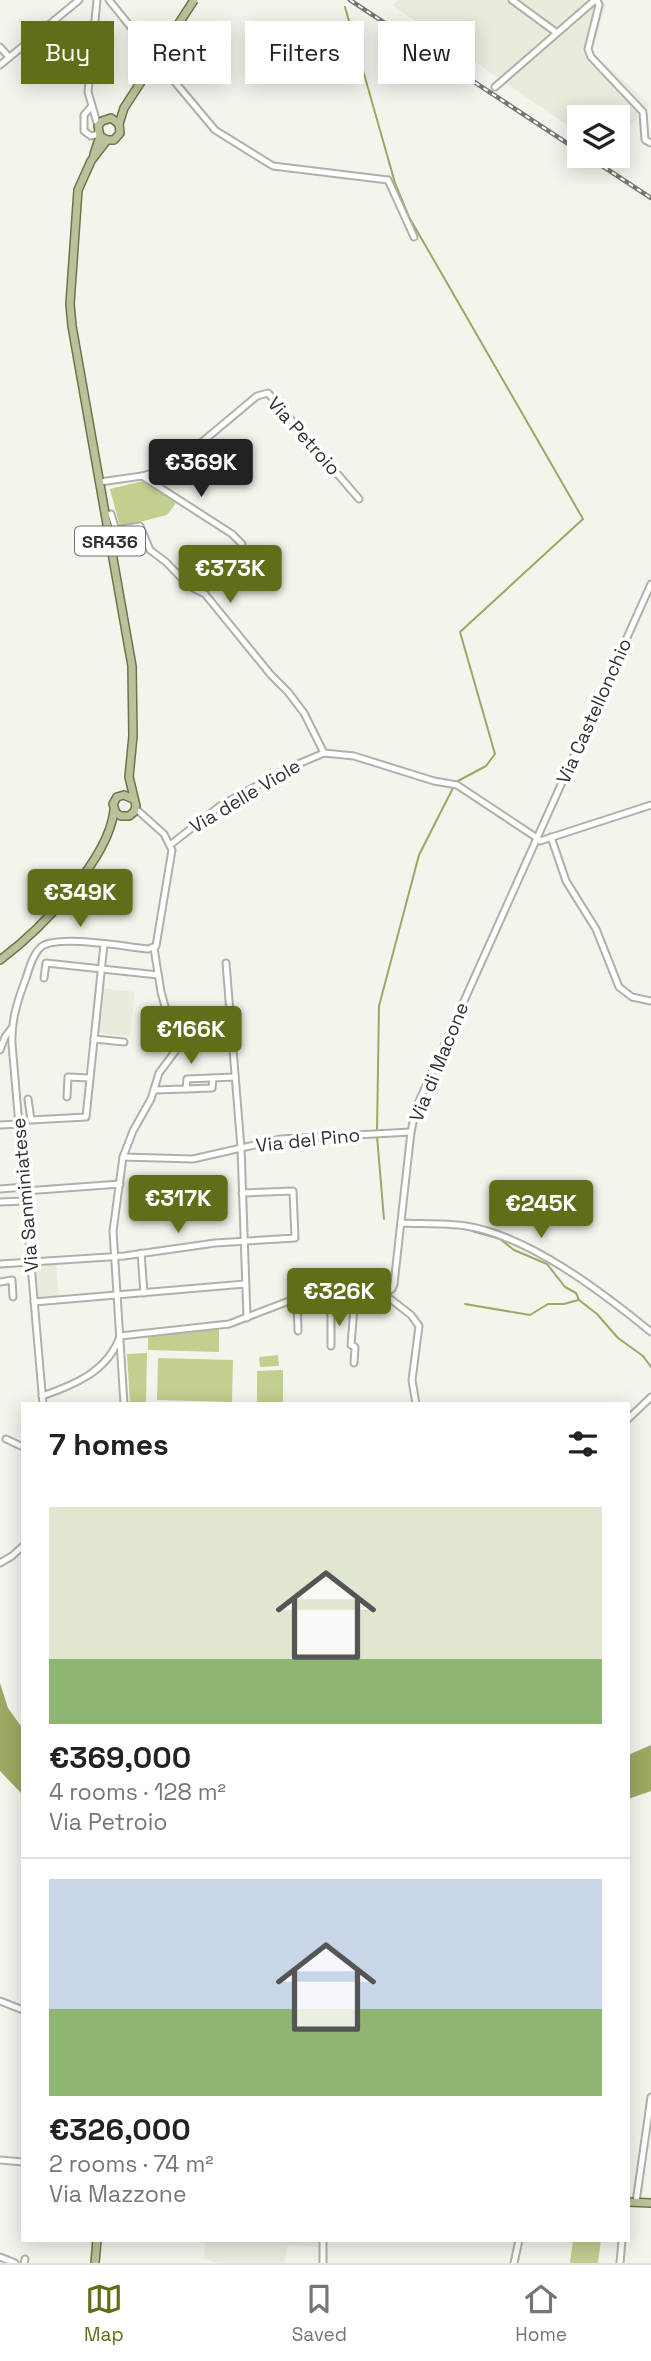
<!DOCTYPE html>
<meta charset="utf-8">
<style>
:root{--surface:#fff;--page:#f2f2f2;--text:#222;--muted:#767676;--line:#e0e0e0;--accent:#616e19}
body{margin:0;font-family:"Space Grotesk",sans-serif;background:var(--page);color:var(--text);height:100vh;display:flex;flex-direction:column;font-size:26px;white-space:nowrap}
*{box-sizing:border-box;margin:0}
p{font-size:23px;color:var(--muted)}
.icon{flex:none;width:38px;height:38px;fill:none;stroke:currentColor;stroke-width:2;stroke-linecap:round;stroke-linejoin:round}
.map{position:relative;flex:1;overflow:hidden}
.side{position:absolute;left:21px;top:1402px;width:609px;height:840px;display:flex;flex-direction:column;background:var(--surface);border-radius:0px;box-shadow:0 4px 18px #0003}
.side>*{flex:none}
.banner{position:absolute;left:21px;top:21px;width:609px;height:63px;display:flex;gap:14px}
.controls{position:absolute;left:567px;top:105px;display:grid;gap:14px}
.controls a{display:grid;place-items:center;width:63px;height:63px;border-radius:0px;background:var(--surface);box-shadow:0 4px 18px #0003;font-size:35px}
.price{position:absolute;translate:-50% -60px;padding:0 16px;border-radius:7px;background:var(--accent);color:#fff;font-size:23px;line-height:46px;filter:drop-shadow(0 2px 4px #0008)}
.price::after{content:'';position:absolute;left:50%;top:42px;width:21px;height:16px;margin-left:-10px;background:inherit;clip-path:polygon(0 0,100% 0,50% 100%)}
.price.on{background:#222;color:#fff}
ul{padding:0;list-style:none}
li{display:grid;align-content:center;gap:14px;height:371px;padding:0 28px}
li+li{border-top:2px solid var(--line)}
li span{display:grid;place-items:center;height:217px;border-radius:0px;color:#555}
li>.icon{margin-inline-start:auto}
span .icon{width:126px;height:126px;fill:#fffc;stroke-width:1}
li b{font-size:30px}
h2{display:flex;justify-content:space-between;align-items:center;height:84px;padding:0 28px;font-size:30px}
.tag{padding:0 24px;border-radius:0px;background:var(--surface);box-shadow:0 4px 18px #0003;font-size:24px;line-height:63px}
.tag.on{background:var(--accent);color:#fff}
.tab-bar{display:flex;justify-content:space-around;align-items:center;height:98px;border-top:2px solid var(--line);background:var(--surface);font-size:19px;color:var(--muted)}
.tab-bar a{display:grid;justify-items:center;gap:4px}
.tab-bar .on{color:var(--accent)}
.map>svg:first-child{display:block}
</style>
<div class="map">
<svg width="651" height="2263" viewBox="0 0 651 2263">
<rect width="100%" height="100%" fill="#f3f5ed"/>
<!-- built -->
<g fill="#e8ecdc">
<polygon points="398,0 602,0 606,5 592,52 650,104 618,140 618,117 579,117 579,133 392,5"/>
<polygon points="102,988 135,992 130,1037 98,1033"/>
<polygon points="56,1263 59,1297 39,1299 35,1265"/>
<polygon points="205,2240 323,2240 323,2247 287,2246 285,2263 219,2263 204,2259"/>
</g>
<!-- green -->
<g fill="#c1cf8f">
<polygon points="143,481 176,503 167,515 120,527 110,489"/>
<polygon points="204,1329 219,1329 219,1352 148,1350 148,1336"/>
<polygon points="147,1353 146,1403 130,1403 127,1354"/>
<polygon points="278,1355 279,1366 260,1367 259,1357"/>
<polygon points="158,1358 233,1360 232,1402 157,1400"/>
<polygon points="283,1370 283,1403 257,1403 257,1371"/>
<polygon points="573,2240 601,2240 598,2263 570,2263"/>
</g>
<!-- water -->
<g fill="#9ba962">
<polygon points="0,1683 8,1708 23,1729 23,1795 0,1771"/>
<polygon points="651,1745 651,1791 628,1799 628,1755"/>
</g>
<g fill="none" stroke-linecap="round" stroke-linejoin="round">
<!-- stream -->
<g stroke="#9ba962" stroke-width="2">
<polyline points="345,7 395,183 409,217 583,519 460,632 495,754 486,766 456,782 419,855 379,1006 377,1131"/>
<polyline points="377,1136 384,1219"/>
<polyline points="472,1231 500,1239 514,1250 547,1264 565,1287 576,1293 579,1300 597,1314 618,1338 643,1356 651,1367"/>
<polyline points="465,1304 530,1315 548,1304 564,1304 578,1300"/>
</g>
<!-- minor-tunnel -->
<polyline stroke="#cccec7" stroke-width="5" stroke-dasharray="5 2.5" stroke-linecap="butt" points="489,95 495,87"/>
<!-- minor casing -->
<g stroke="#afb1a9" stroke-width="9">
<g id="minor">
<polyline points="97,0 88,92 98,126"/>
<polyline points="109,0 153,55"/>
<polyline points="512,0 557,33"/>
<polyline points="597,0 599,5 588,49 591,57 643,112 645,140 651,143"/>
<polyline points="0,47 9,57"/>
<polyline points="159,63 215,130 273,166 388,180"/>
<polyline points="0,65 79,0"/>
<polyline points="495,87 595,0"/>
<polyline points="91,107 84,115 84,131 91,136 96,135 98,132"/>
<polyline points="388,180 414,237"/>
<polyline points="142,476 232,534 242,544"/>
<polyline points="100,482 142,476 171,468 257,396 268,393 359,499"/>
<polyline points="105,515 111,514 116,530 140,526 150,550 166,562 189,586 205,594 271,675 288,692 304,713 324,753"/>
<polyline points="551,837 566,881 596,929 619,987 632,997 651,1001"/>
<polyline points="537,838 540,841 651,805"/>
<polyline points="170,845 220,806 291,767 324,753 354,756 434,781 457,785 537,838"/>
<polyline points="226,963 241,1148 247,1318"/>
<polyline points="44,978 46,963 158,975"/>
<polyline points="171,1027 230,1009"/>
<polyline points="94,1039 124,1042"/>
<polyline points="0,1050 5,1037 11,1029"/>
<polyline points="186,1089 212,1088 213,1078"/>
<polyline points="154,1090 186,1089 187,1079 235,1077"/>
<polyline points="67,1097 68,1077 90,1078"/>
<polyline points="28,1099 31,1120 86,1117 104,944"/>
<polyline points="0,1125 20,1124"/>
<polyline points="123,1157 193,1159 281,1139 411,1132"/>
<polyline points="0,1189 25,1187"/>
<polyline points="25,1191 120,1184"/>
<polyline points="0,1202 26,1201"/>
<path d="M401 1223C422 1224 445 1223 466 1226 529 1236 602 1292 651 1332"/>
<polyline points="141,1253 144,1293"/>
<polyline points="0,1264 124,1256 215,1243 295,1238 293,1191 242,1193"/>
<polyline points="0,1282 12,1280 13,1297"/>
<polyline points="331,1294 331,1346"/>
<polyline points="384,1294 392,1289 394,1284 411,1132 416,1108 651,584"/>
<polyline points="297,1298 298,1331"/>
<polyline points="34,1302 245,1284"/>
<polyline points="120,1336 229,1324 297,1298 316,1294 384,1294 411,1315 419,1326 412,1380 416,1404"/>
<polyline points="354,1363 355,1347 351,1345 355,1294"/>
<path d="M42 1396C74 1385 106 1372 119 1339"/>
<path d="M43 1404 12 1044C11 1022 17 1002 25 981 29 970 32 955 41 947 57 934 127 947 148 949L156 946 172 850 164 834 135 808"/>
<polyline points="124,1404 113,1231 123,1157 133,1131 151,1099 159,1073 177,1049 161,992 154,948"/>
<polyline points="628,1419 651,1397"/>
<polyline points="6,1439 23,1447"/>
<polyline points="0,1563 12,1556 23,1546"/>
<polyline points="0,2001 23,2010"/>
<polyline points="0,2160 23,2162"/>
<polyline points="636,2202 651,2097"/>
<polyline points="0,2257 15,2263"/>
<polyline points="24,2263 25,2259"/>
<polyline points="323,2263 323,2240"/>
<polyline points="514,2263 519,2240"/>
<polyline points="620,2263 622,2240"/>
</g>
</g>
<!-- major casing -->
<g stroke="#6c7548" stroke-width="10">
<g id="major">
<polyline points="119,124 124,108 150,68"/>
<polyline points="107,140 91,161 78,190 70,304 72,326 132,666 133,736 129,777 136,806 134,812 129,816 121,816 116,813 113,804 117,797 124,795 133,799"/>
<polyline points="94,154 100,136 98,126 102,121 111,118 119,124 120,133 114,140 107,140 100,136"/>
<path d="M0 960C39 931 109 860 114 810"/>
<polyline points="628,2202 651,2203"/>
<polyline points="95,2263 97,2240"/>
</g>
</g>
<!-- minor -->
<use href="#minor" stroke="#fff" stroke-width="5"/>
<!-- major -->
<use href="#major" stroke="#b9c29a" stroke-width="7"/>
<!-- rail casing -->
<g stroke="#747671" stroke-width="4.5">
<g id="rail">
<polyline points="350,0 579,151"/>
<polyline points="587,156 651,198"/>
</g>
</g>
<!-- rail -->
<use href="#rail" stroke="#fff" stroke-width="2" stroke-dasharray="5" stroke-linecap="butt"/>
<!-- major-bridge casing -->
<g stroke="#6c7548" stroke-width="10" stroke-linecap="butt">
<polyline id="major-bridge" points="150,68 194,0"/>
</g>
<!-- major-bridge -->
<use href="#major-bridge" stroke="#b9c29a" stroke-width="7"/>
</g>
<g text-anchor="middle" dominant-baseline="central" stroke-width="7" stroke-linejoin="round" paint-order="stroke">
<!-- shield labels -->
<rect fill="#fff" stroke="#6f706d" stroke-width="2" x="75" y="526.5" width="70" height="29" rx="5"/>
<g font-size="18" font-weight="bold" fill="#31322f">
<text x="110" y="541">SR436</text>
</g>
<!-- street labels -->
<g font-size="19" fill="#31322f" stroke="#fff">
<text transform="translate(304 436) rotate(48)">Via Petroio</text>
<text transform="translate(594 711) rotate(-66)">Via Castellonchio</text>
<text transform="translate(245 796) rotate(-31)">Via delle Viole</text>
<text transform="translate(439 1062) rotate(-68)">Via di Macone</text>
<text transform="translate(308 1140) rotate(-6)">Via del Pino</text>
<text transform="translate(25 1195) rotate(-95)">Via Sanminiatese</text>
</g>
</g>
</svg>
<div class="controls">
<a><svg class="icon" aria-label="layers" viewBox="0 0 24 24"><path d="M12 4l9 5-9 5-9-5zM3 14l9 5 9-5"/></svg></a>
</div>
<b class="price on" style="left:201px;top:499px">€369K</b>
<b class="price" style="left:230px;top:605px">€373K</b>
<b class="price" style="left:80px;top:929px">€349K</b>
<b class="price" style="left:191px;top:1066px">€166K</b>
<b class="price" style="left:178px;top:1235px">€317K</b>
<b class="price" style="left:541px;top:1240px">€245K</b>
<b class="price" style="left:339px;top:1328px">€326K</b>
<div class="banner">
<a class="tag on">Buy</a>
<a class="tag">Rent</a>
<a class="tag">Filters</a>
<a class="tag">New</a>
</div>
<section class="side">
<h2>7 homes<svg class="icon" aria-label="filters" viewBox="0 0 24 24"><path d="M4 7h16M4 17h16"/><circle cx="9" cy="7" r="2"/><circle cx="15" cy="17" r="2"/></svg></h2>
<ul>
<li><span style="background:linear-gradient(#dfe7d0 70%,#8fb573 0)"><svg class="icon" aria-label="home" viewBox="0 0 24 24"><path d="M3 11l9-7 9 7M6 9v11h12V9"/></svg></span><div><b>€369,000</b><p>4 rooms · 128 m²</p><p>Via Petroio</p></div></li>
<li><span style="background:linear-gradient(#c9d6e8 60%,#8fb573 0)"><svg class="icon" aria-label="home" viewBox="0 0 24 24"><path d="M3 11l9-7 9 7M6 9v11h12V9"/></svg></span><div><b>€326,000</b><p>2 rooms · 74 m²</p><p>Via Mazzone</p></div></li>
</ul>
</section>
</div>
<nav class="tab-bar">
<a class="on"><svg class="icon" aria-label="map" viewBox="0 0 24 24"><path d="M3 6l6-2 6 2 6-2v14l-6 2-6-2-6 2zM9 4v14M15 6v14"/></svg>Map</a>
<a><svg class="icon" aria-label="saved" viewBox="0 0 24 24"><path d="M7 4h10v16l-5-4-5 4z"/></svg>Saved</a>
<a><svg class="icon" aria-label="home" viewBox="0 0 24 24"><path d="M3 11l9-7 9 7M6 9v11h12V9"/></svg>Home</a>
</nav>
